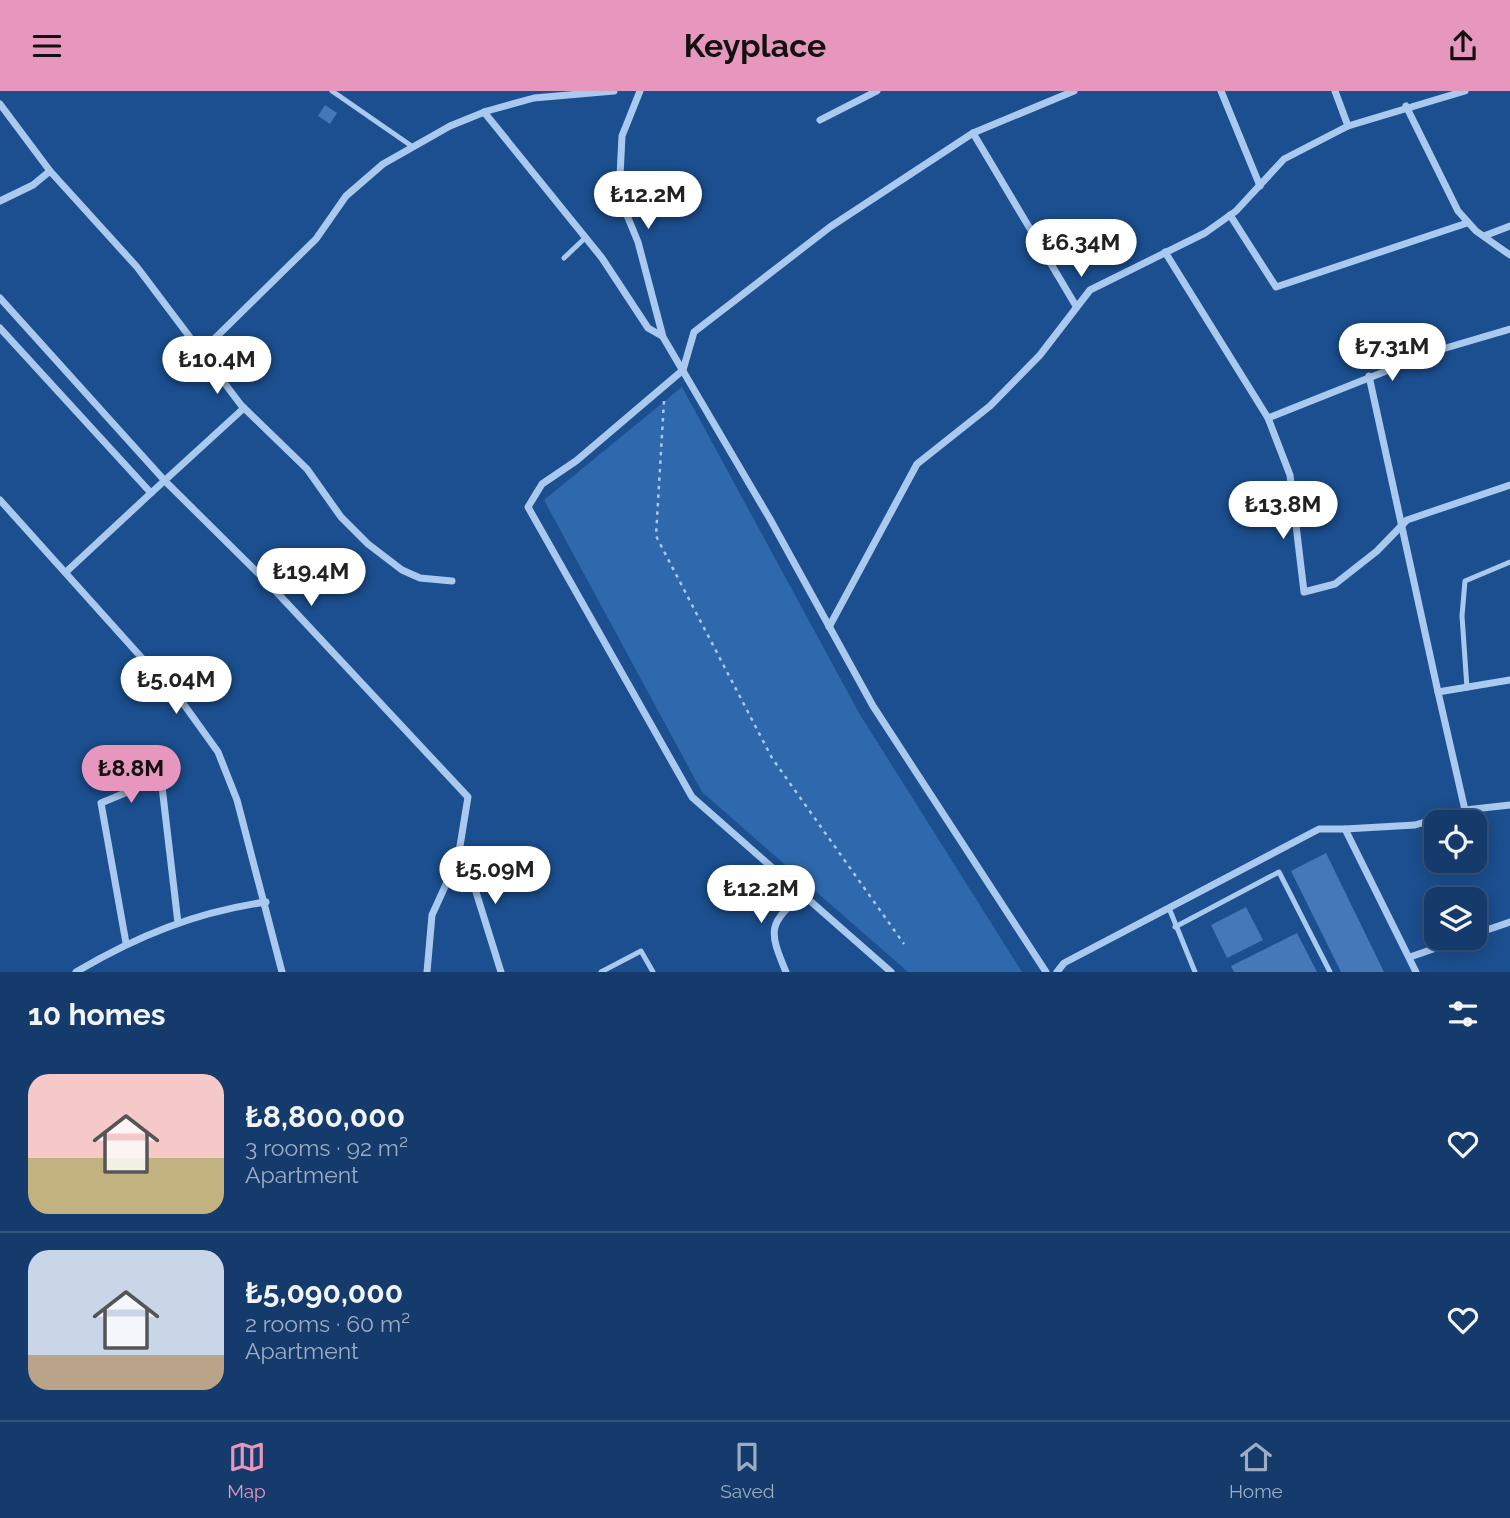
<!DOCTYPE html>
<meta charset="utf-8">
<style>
:root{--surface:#143b6b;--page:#1d4271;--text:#f1f3f6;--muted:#9dadc1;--line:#33557e;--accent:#e797bd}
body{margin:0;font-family:Raleway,sans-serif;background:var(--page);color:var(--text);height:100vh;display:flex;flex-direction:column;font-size:26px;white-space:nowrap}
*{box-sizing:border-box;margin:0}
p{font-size:23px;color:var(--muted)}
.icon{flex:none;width:38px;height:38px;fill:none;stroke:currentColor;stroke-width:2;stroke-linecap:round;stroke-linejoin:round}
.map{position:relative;height:881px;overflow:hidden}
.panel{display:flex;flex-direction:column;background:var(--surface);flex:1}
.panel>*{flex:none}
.buttons{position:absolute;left:1424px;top:719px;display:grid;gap:14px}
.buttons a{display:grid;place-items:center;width:63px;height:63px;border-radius:14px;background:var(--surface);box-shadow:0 4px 18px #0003,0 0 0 2px var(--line);font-size:35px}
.price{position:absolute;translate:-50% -60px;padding:0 16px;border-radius:24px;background:#fff;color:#222;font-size:23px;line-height:46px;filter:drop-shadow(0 2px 4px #0008)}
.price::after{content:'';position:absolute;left:50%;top:42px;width:21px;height:16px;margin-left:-10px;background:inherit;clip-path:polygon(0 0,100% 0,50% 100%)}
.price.active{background:var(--accent);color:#111}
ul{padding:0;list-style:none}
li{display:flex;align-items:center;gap:21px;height:175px;padding:0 28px}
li+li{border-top:2px solid var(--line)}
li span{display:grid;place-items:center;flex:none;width:196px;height:140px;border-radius:21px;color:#555}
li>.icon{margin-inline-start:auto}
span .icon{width:84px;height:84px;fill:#fffc;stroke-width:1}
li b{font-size:30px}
h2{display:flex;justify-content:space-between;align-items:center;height:84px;padding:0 28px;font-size:30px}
header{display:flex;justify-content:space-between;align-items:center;height:91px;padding:0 28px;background:var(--accent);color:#111;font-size:32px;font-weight:700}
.dock{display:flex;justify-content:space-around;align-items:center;height:98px;border-top:2px solid var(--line);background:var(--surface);font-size:19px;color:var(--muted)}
.dock a{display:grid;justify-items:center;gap:4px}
.dock .active{color:var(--accent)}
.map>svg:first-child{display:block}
</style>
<header><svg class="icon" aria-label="menu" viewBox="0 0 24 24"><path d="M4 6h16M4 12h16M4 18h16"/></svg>Keyplace<svg class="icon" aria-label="share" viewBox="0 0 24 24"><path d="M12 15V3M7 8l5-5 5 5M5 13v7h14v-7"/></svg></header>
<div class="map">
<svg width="1510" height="881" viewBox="0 0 1510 881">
<rect width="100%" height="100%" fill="#1b4f8f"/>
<!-- green -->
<polygon fill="#2e69ad" points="682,296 859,622 1022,881 908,881 702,701 544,409"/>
<!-- building -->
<g fill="#4478b7">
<polygon points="325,14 337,22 330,33 318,25"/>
<polygon points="1326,762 1384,881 1341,881 1291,780"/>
<polygon points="1246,816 1263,849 1227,867 1211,834"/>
<polygon points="1297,842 1317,881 1234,881 1231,875"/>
</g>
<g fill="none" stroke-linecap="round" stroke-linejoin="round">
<!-- path -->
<polyline stroke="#a9c9ee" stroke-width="2.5" stroke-dasharray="3.5 5" stroke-linecap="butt" points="664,310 656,445 772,667 904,853"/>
<!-- lane -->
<g stroke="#a9c9ee" stroke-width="5">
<polyline points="332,0 413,56"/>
<polyline points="564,167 585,147"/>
<polyline points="1467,597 1462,525 1465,490 1510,471"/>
<polyline points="1169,817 1195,881"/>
<polyline points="1175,836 1279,781 1330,881"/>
<polyline points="601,881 641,860 653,881"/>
</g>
<!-- street -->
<g stroke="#a9c9ee" stroke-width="7">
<polyline points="640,0 622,45 619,105 638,151 663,246 770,428 873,615 1046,881"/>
<polyline points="1221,0 1260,95"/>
<polyline points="1335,0 1348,35"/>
<polyline points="0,13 50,80"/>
<polyline points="1406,15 1458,120 1476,140 1510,164"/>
<polyline points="484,21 602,167 648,237 662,245"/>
<polyline points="820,29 877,0"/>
<polyline points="973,42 1076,215"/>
<polyline points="0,110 33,94 50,80 137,176 241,314 307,378 341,426 368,453 402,479 420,487 452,490"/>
<polyline points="1230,124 1276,196 1467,132"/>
<polyline points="1484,145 1510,135"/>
<polyline points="1165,161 1268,327 1290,384 1304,501 1335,493 1377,460 1407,429 1510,394"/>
<polyline points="0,207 165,390 269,493 468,706 458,767 432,824 427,881"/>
<polyline points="0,237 151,402 244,317"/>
<polyline points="202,260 316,148 346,105 383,73 450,35 487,20 534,7 614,0"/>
<polyline points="1369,285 1438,601"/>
<polyline points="1268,327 1439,259 1510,238"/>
<polyline points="0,409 185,615 218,661 237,709 282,881"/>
<polyline points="66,481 151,402"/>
<polyline points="829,536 917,373 990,315 1040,264 1090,199 1205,142 1236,120 1284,68 1348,35 1465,0"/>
<polyline points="1510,589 1438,601 1465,719 1510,714"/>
<polyline points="458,767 471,785 501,881"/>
<polyline points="1475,843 1510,831"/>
<polyline points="126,852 101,712 161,687 178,832"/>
<polyline points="1410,866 1465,847"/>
<path d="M76 881C137 845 196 821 266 811"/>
<path d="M786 881C768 838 768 833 804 802"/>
<polyline points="891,881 692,706 528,416 542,393 576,370 683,279 694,241 830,136 973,42 1074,0"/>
<polyline points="1057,881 1064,872 1319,738 1345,738"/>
<polyline points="1416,881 1345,738 1415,734 1465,719"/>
</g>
</g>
</svg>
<div class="buttons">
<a><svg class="icon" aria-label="locate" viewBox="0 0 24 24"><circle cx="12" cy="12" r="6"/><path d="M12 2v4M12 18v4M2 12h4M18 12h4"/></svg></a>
<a><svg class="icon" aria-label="layers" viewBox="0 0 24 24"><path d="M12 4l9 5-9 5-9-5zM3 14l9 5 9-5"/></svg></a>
</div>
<b class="price" style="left:648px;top:140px">₺12.2M</b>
<b class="price" style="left:1081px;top:188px">₺6.34M</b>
<b class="price" style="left:1392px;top:292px">₺7.31M</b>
<b class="price" style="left:217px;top:305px">₺10.4M</b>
<b class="price" style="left:1283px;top:450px">₺13.8M</b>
<b class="price" style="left:311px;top:517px">₺19.4M</b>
<b class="price" style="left:176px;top:625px">₺5.04M</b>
<b class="price active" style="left:131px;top:714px">₺8.8M</b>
<b class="price" style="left:495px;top:815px">₺5.09M</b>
<b class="price" style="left:761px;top:834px">₺12.2M</b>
</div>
<section class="panel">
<h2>10 homes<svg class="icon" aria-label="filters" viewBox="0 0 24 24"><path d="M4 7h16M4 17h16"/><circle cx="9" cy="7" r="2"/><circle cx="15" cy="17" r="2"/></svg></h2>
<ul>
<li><span style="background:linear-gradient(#f6c9c9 60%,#c2b280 0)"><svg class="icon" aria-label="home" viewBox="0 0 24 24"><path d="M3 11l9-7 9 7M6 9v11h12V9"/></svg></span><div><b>₺8,800,000</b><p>3 rooms · 92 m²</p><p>Apartment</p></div><svg class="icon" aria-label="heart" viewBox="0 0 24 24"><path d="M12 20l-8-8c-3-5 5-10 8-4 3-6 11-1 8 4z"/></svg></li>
<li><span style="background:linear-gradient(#c9d6e8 75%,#b9a48a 0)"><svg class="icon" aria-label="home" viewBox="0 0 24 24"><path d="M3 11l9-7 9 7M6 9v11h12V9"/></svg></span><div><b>₺5,090,000</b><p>2 rooms · 60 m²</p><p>Apartment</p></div><svg class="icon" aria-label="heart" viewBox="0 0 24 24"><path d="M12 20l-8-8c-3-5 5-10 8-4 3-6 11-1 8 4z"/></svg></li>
</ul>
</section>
<nav class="dock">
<a class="active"><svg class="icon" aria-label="map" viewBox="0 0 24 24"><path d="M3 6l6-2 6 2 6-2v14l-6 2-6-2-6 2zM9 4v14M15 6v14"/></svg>Map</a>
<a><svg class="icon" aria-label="saved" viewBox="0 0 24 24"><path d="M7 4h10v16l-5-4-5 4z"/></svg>Saved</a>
<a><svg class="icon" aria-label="home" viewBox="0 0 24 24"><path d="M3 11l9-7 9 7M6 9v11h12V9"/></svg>Home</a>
</nav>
